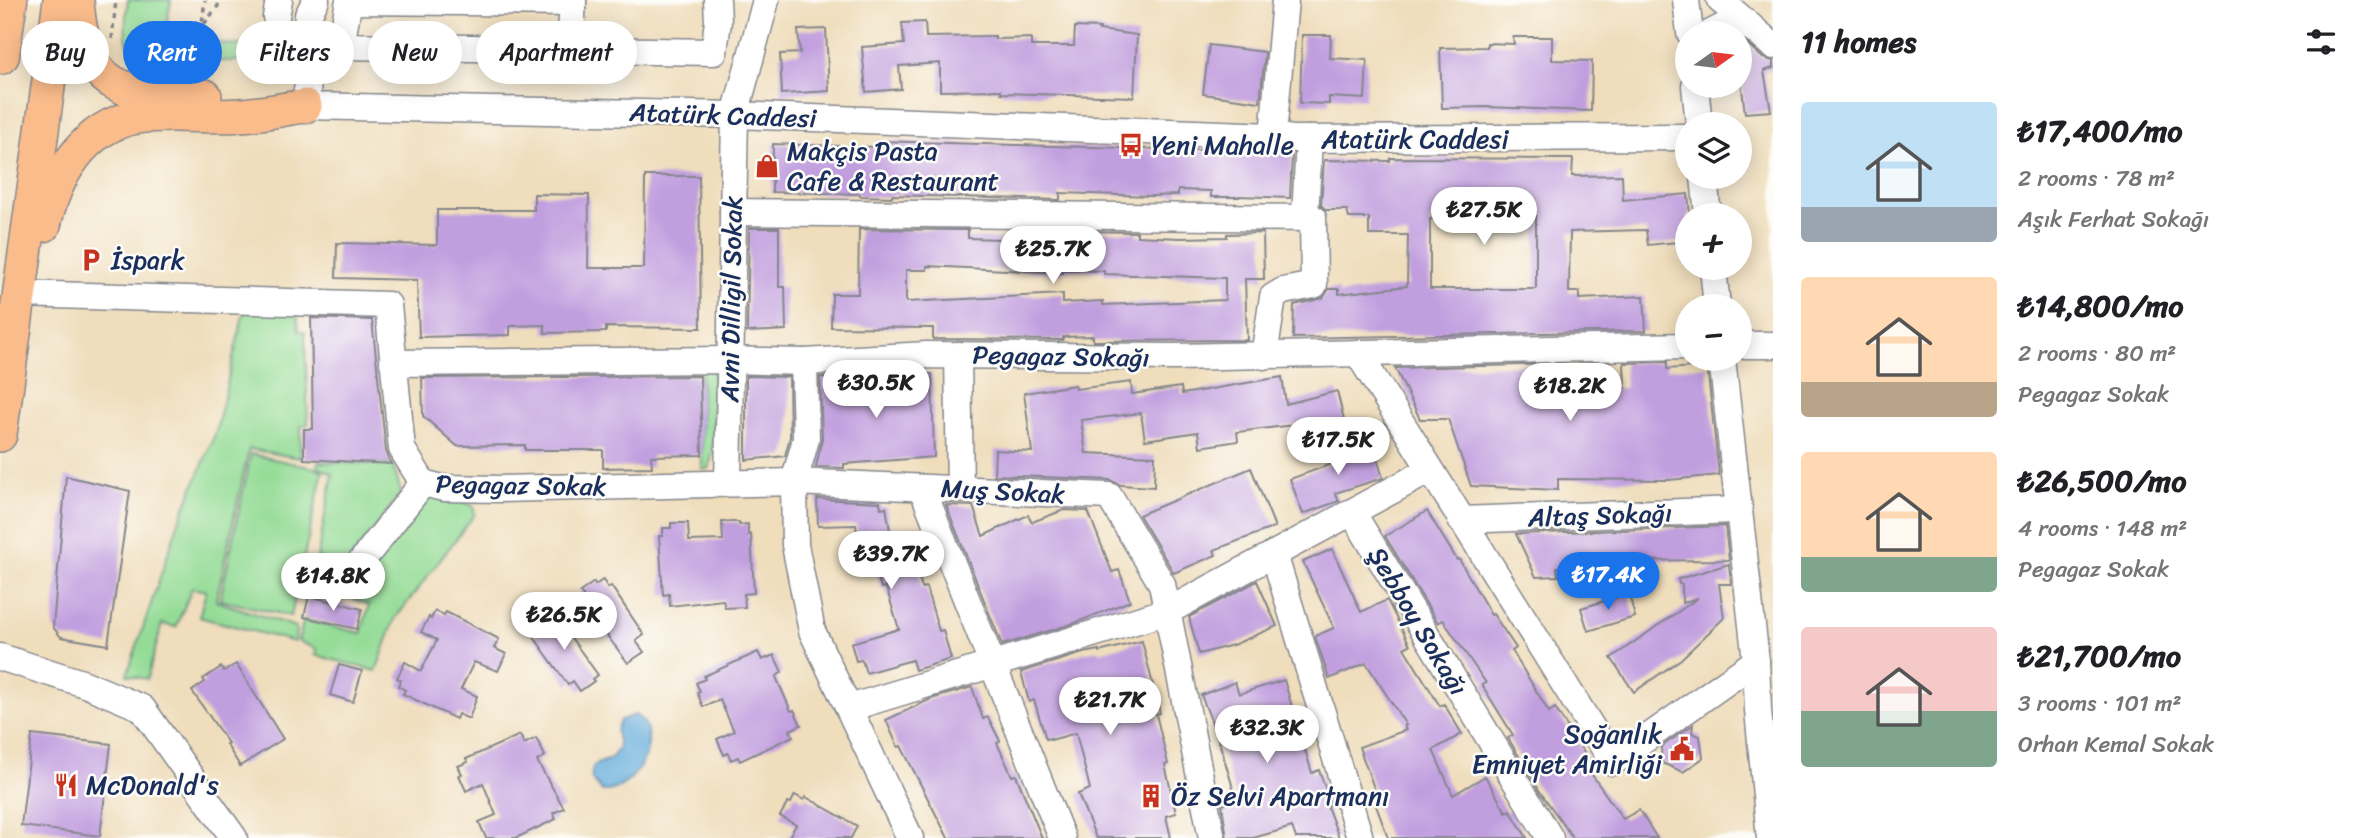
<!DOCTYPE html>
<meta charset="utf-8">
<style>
:root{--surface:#fff;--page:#f6f6f6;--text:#202124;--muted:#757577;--accent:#1a73e8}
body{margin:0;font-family:Sriracha,sans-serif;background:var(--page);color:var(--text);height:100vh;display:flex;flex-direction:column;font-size:26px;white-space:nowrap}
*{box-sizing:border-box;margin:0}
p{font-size:23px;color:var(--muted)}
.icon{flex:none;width:38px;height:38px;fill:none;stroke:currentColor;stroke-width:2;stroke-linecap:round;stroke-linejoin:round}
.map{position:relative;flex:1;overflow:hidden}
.side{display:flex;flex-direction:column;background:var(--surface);width:595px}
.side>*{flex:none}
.hud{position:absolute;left:21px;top:21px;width:665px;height:63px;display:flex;gap:14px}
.needle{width:46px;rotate:76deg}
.tools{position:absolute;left:1675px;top:21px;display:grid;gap:14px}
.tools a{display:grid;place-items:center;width:77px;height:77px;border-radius:50%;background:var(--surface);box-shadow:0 4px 18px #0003;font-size:35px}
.price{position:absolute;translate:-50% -60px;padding:0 16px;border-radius:24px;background:#fff;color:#222;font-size:23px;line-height:46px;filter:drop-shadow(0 2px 4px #0008)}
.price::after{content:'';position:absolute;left:50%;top:42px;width:21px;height:16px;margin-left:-10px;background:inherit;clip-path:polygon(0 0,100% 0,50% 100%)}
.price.active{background:var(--accent);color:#fff}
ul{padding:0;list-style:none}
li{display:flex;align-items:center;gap:21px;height:175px;padding:0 28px}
li span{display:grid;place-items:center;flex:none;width:196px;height:140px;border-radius:7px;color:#555}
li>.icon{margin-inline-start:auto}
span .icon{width:84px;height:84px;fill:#fffc;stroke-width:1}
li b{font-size:30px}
h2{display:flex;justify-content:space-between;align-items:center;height:84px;padding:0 28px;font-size:30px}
.chip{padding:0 24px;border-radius:32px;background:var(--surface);box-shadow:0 4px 18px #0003;font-size:24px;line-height:63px}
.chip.active{background:var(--accent);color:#fff}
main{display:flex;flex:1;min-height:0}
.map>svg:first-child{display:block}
</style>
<main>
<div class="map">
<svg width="1773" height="838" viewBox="0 0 1773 838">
<rect width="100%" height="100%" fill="#fdfcf7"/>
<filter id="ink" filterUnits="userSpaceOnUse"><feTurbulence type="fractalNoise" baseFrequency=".0143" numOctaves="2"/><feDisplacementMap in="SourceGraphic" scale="14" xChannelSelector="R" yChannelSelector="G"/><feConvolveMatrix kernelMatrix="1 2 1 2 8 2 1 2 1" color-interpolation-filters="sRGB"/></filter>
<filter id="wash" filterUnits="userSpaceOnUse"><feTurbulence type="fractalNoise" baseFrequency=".00686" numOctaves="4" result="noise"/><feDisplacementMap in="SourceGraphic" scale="28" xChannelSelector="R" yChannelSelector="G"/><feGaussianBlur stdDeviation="1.57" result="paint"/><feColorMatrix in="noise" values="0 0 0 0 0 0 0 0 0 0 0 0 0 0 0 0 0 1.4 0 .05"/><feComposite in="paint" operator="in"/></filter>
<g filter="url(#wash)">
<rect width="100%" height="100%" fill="#efddbb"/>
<!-- green -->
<g fill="#94dc96" stroke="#58867a" stroke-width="2">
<path d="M128 0H171L161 57C119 60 124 33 128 0Z"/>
<polygon points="213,42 232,45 287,46 289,52 281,61 196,61 195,59"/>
<polygon points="244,311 297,313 299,331 305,332 308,425 301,426 300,458 249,449 216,601 296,627 295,642 199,617 206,591 192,588 176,627 162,624 147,679 127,675 178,524 216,432"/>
<polygon points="701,364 713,367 713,453 708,469 702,469"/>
<polygon points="251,454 323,470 291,616 220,600"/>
<polygon points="318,462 393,465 401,493 345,566 317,558 333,474 317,466"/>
<path d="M430 495C445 495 459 499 473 506L475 514 395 619 376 671 315 655 317 649 298 641 304 620 361 633 369 605 349 597 365 569Z"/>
</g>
<!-- water -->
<path fill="#64acdb" stroke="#406e9c" stroke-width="2" d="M635 715C667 733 635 794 602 791L592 780C589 759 601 766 612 757 615 754 617 750 619 747L616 731 620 720Z"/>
<g id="blocks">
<!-- building -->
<g fill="#c19fdf" fill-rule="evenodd">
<polygon points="925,22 926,37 995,36 995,39 1031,38 1031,46 1074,46 1075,27 1100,28 1099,30 1137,35 1134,97 1001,93 1001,90 940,91 940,63 899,66 901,89 866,92 862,47 904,44 902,23"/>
<polygon points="826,29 829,91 782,94 780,54 800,53 798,30"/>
<polygon points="1302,35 1331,35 1330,58 1367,60 1365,99 1329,97 1329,104 1300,103"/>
<polygon points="1513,37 1552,37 1552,60 1592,61 1591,111 1486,107 1442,108 1440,48 1487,47 1487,43 1514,44"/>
<polygon points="1740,42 1745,42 1763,58 1773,61 1773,68 1764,71 1771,111 1745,113 1740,73"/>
<polygon points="1209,45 1265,52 1260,102 1203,94"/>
<polygon points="877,141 1272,152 1292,155 1290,198 1239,196 1239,197 1211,197 1211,191 1178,190 1178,195 1152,196 1060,193 1060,200 892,195 892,197 860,196 860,194 772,192 773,144 877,147"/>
<path d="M1390 158 1573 159 1572 176 1622 175 1623 200 1688 194 1690 215H1687V241L1648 245 1646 230 1570 232 1569 292H1579V299L1644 296 1646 331 1293 338 1294 305 1323 298 1329 289H1339V294L1407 286 1408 235H1369V218H1349L1347 210H1326L1321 205 1324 160 1390 161ZM1536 216V289H1430V219Z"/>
<polygon points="645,176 699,176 701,328 606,327 606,332 545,333 545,325 510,326 510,335 419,337 417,280 336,278 337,243 437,245 437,210 534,210 534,194 589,195 588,268 644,268"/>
<polygon points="749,228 779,228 779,287 785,287 786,330 747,332"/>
<path d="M859 229 968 230V238L1065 241V231L1137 232V236L1179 238 1227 237V234L1263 233 1264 279H1245L1247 340 1093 341V336L1063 337V340L933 339V328L831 327 832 294H858ZM927 266 1063 273V270L1104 271V274L1225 278V300L1103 305V301L1063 303V294L906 302V270H927Z"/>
<polygon points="311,318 372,320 386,451 391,464 304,459 304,429 313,429"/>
<polygon points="1667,362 1667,369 1707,366 1719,475 1669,480 1558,479 1558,490 1471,486 1448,419 1420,419 1395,368 1562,364 1563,392 1625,388 1624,363"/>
<polygon points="900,374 932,374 934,457 844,464 844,468 816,467 822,439 820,377 900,378"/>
<polygon points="700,376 702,455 651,456 652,467 603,468 603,450 525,450 525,445 457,446 423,416 422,378"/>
<polygon points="746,376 789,377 790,437 785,456 746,460"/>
<polygon points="1282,377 1286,404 1337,391 1345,424 1302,431 1301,424 1237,432 1238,441 1200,447 1198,432 1145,440 1141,413 1081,420 1086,453 1155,456 1154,487 1120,485 1110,480 994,475 995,450 1032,452 1024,393 1075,385 1076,389 1131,382 1132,394 1181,387 1182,394"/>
<polygon points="1371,438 1383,478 1335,493 1339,501 1303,514 1290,479 1343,460 1339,448"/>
<polygon points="1251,468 1275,527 1214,550 1216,555 1174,573 1139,515"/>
<polygon points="66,476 130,491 108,645 61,637 53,627"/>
<polygon points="817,499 880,502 881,508 886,507 893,548 910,543 922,588 926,587 939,631 943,630 951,659 915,670 912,660 866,673 862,660 856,661 851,643 899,629 886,587 881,588 869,544 859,546 856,525 818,526"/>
<polygon points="946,505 973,506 983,536 1028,515 1032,522 1064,510 1088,511 1112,572 1119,570 1130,601 1075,623 1002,645"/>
<polygon points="1427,511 1457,560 1459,559 1491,615 1493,614 1516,648 1512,651 1549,712 1555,708 1588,759 1583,762 1623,819 1639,810 1657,838 1573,838 1539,790 1508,738 1513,735 1482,685 1486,683 1443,620 1438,623 1385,536"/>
<polygon points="722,522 739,522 739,525 748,524 748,535 751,534 754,593 744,594 745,607 725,608 723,600 670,606 669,594 663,595 659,536 663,536 663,528 671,528 671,523 688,523 689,541 723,540"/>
<polygon points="1725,526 1729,560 1608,561 1608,565 1557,567 1558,576 1536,577 1516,534"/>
<polygon points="1332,549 1361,612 1387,600 1410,645 1404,648 1440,706 1444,704 1462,734 1433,750 1453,795 1485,776 1506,812 1510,810 1527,838 1388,838 1374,800 1378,799 1359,747 1406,730 1404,726 1406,725 1366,663 1329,679 1315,636 1334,628 1303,562"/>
<polygon points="1729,564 1731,584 1719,584 1724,618 1681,659 1634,692 1611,658 1698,598 1682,603 1682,584 1679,584 1678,579"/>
<polygon points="603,580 608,588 611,586 644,635 636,641 644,652 628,663 587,609 590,607 580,592 594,582 595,585"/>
<polygon points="1257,581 1277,626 1233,645 1199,654 1189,617"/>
<polygon points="1629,594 1635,617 1588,631 1581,608"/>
<polygon points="309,596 362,609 357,629 304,617"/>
<polygon points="551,610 598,675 592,679 594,681 580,691 573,681 568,685 534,637 538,635 533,628 540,624 537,620"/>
<polygon points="435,611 444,615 446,612 499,639 494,648 506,654 498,671 474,662 461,689 477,696 469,719 458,714 456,719 403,694 405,690 398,686 401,680 397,678 405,662 421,671 437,640 421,632 429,617 431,619"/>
<polygon points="1142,641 1160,713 1156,714 1168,764 1165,765 1176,813 1166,816 1171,838 1096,838 1078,794 1090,789 1076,733 1051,740 1051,738 1046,739 1034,700 1029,702 1021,672 1083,653 1099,650 1099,652"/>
<polygon points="758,652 762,660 774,655 782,672 776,677 791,711 794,710 801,725 790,730 793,736 740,761 738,757 731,760 728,753 724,755 717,739 734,731 720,700 703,707 697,692 700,691 696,683 705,679 704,676"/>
<polygon points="236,664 283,739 240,766 226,744 228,743 192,691 205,682 203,679 221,667 224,671"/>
<polygon points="339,665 362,671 353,702 330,695"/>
<polygon points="1284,680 1312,773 1319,770 1331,804 1327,806 1339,838 1296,838 1292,827 1253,838 1227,838 1222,805 1237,801 1217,735 1201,695 1235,682 1239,694"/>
<polygon points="972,687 983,719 988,717 1000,741 997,743 1012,776 1016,775 1042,838 948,838 901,746 898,747 886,720 931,699"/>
<polygon points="1693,725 1692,733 1700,736 1703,758 1683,772 1662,763 1661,747"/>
<polygon points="32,735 111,744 100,836 21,826"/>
<polygon points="520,735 524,744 536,738 545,756 537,761 564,808 553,813 556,819 516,838 486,838 479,822 496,815 483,783 466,791 459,775 462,774 458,766 468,762 466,759"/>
<polygon points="795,795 804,800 806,797 857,826 851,838 788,838 796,825 780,816 788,802 791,803"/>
</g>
</g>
</g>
<g filter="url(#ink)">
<use href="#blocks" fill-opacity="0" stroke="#85868c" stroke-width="2"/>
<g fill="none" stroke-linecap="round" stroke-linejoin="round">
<!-- minor casing -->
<g stroke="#85868c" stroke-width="29">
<g id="minor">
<polyline points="316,0 308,15 304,55 308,83 305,106 735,115 1273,136 1294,139 1687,137"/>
<polyline points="349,0 341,46 714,52 718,21 717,0"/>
<polyline points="1686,0 1690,33"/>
<polyline points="1720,0 1773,46"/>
<polyline points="349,1 573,3"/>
<polyline points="276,17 279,0"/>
<polyline points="1711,33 1729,24 1748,27"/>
<polyline points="570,50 573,0"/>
<polyline points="1695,86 1699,124"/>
<polyline points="1273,136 1285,0"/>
<polyline points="1704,177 1708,215"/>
<polyline points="733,212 1313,218 1314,285 1283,291 1273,297 1264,356"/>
<polyline points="1305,218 1309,139"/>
<polyline points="1713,268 1717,306"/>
<polyline points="19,294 388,305 402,449 423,483 443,488 500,489 794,482 1109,496 1162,584 1212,838"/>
<polyline points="1740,345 1773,345"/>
<polyline points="1358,353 1613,762 1756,661"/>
<polyline points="958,355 960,489"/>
<polyline points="1722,359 1756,661 1758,710 1770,838"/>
<polyline points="804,362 806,439 794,482 795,545 812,631 910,838"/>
<polyline points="393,363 730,360 804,362 927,355 1175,357 1687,346"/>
<polyline points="728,483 735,115 766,0"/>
<polyline points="922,488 1062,838"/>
<polyline points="1352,512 1550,838"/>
<polyline points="1461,520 1738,510"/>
<polyline points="1274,554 1360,838"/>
<polyline points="318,577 337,583 346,581 423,483"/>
<polyline points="0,657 85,684 142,708 234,838"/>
<polyline points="849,708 1168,611 1430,470"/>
</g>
</g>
<!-- major casing -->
<g stroke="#85868c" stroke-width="36">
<g id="major">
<path d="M77 0C83 91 125 97 205 96"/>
<path d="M44 225C55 176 84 126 137 117 171 112 207 118 240 115 262 114 283 109 305 106"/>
<polyline points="0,435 60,0"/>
</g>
</g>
<!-- highway casing -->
<g stroke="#85868c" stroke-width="41">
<polyline id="highway" points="0,55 8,0"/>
</g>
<!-- path -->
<g stroke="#85868c" stroke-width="3.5" stroke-dasharray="5 5" stroke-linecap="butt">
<polyline points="204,24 218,6 219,0"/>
<polyline points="112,39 116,0"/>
<polyline points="196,71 205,0"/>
</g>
<!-- minor -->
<use href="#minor" stroke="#fff" stroke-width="26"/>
<!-- major -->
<use href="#major" stroke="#fabc8b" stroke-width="33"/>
<!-- highway -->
<use href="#highway" stroke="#fabc8b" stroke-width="38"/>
</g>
</g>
<!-- icons -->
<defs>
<g id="bus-bare" transform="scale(1.89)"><path d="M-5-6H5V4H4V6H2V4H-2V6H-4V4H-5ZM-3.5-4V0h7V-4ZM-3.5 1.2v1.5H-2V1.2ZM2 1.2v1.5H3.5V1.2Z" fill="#c8321e" stroke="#fdfcf7" stroke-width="2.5" paint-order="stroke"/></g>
<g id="shop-bare" transform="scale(1.89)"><path d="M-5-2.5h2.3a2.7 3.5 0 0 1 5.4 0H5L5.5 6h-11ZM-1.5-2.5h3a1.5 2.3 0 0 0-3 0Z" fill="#c8321e" stroke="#fdfcf7" stroke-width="2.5" paint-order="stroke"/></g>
<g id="parking-bare" transform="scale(1.89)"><path d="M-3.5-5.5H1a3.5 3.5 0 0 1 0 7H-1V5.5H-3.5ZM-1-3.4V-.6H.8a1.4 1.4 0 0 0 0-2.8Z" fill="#c8321e" stroke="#fdfcf7" stroke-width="2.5" paint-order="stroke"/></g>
<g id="civic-bare" transform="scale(1.89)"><path d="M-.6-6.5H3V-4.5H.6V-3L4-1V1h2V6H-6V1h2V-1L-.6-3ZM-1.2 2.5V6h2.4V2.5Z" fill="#c8321e" stroke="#fdfcf7" stroke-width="2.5" paint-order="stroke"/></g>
<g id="restaurant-bare" transform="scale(1.89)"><path d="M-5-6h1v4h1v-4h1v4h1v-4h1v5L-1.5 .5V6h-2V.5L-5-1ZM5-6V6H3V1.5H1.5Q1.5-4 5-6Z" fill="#c8321e" stroke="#fdfcf7" stroke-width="2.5" paint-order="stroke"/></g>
<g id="building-bare" transform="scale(1.89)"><path d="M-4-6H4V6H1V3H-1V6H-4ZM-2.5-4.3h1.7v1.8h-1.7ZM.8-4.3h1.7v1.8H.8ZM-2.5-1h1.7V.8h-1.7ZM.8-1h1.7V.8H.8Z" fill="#c8321e" stroke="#fdfcf7" stroke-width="2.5" paint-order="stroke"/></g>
</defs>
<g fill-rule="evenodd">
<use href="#bus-bare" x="1131" y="145"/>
<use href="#shop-bare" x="767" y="166"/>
<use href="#parking-bare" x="91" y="260"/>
<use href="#civic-bare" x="1682" y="749"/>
<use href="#restaurant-bare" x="66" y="785"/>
<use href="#building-bare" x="1151" y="796"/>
</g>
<g text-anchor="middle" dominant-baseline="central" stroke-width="5" stroke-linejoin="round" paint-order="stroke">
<!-- street labels -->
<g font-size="26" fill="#1b2f5e" stroke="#fdfcf7">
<text transform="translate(723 115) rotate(2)">Atatürk Caddesi</text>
<text x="1415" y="139">Atatürk Caddesi</text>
<text transform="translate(731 299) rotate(-89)">Avni Dilligil Sokak</text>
<text transform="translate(1061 356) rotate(1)">Pegagaz Sokağı</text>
<text transform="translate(521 485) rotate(1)">Pegagaz Sokak</text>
<text transform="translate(1003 491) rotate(3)">Muş Sokak</text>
<text transform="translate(1600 515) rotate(-2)">Altaş Sokağı</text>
<text transform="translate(1418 621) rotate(59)">Şebboy Sokağı</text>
</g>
<!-- poi labels -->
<g font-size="26" fill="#1b2f5e" stroke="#fdfcf7" text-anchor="start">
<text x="1151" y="145">Yeni Mahalle</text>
<text x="787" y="151">Makçis Pasta<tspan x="787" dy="30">Cafe &amp; Restaurant</tspan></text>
<text x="111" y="260">İspark</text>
<text x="1662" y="734" text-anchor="end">Soğanlık<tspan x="1662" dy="30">Emniyet Amirliği</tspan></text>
<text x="86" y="785">McDonald's</text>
<text x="1171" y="796">Öz Selvi Apartmanı</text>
</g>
</g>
</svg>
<div class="tools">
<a><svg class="needle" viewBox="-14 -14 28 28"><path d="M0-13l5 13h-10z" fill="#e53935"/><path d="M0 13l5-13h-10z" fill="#757577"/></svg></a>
<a><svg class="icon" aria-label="layers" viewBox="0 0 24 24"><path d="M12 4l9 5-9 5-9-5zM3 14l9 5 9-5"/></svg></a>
<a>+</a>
<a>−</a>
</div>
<b class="price" style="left:1484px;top:247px">₺27.5K</b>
<b class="price" style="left:1053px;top:286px">₺25.7K</b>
<b class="price" style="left:876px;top:420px">₺30.5K</b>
<b class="price" style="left:1570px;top:423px">₺18.2K</b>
<b class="price" style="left:1338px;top:477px">₺17.5K</b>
<b class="price" style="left:891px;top:591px">₺39.7K</b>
<b class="price active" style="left:1608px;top:612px">₺17.4K</b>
<b class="price" style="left:333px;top:613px">₺14.8K</b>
<b class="price" style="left:564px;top:652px">₺26.5K</b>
<b class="price" style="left:1110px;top:737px">₺21.7K</b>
<b class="price" style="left:1267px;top:765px">₺32.3K</b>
<div class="hud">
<a class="chip">Buy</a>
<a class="chip active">Rent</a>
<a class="chip">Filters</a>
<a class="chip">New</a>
<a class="chip">Apartment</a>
</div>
</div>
<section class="side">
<h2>11 homes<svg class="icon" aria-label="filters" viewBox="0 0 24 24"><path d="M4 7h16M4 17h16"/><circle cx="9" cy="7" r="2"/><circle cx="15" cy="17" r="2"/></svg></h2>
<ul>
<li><span style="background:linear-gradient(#bfe0f5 75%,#9aa5b1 0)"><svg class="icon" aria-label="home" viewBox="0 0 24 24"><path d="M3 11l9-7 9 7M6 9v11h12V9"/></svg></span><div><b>₺17,400/mo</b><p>2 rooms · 78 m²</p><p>Aşık Ferhat Sokağı</p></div></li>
<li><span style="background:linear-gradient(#ffd9b3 75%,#b9a48a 0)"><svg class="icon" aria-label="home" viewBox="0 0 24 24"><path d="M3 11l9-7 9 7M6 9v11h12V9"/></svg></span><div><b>₺14,800/mo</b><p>2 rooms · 80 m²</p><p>Pegagaz Sokak</p></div></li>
<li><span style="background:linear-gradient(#ffd9b3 75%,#7fa58c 0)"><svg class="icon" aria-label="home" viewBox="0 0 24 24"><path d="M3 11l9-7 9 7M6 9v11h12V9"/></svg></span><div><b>₺26,500/mo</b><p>4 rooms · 148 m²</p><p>Pegagaz Sokak</p></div></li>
<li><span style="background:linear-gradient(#f6c9c9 60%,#7fa58c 0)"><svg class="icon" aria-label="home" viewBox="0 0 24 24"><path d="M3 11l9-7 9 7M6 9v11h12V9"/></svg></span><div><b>₺21,700/mo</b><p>3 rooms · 101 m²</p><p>Orhan Kemal Sokak</p></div></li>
</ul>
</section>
</main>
